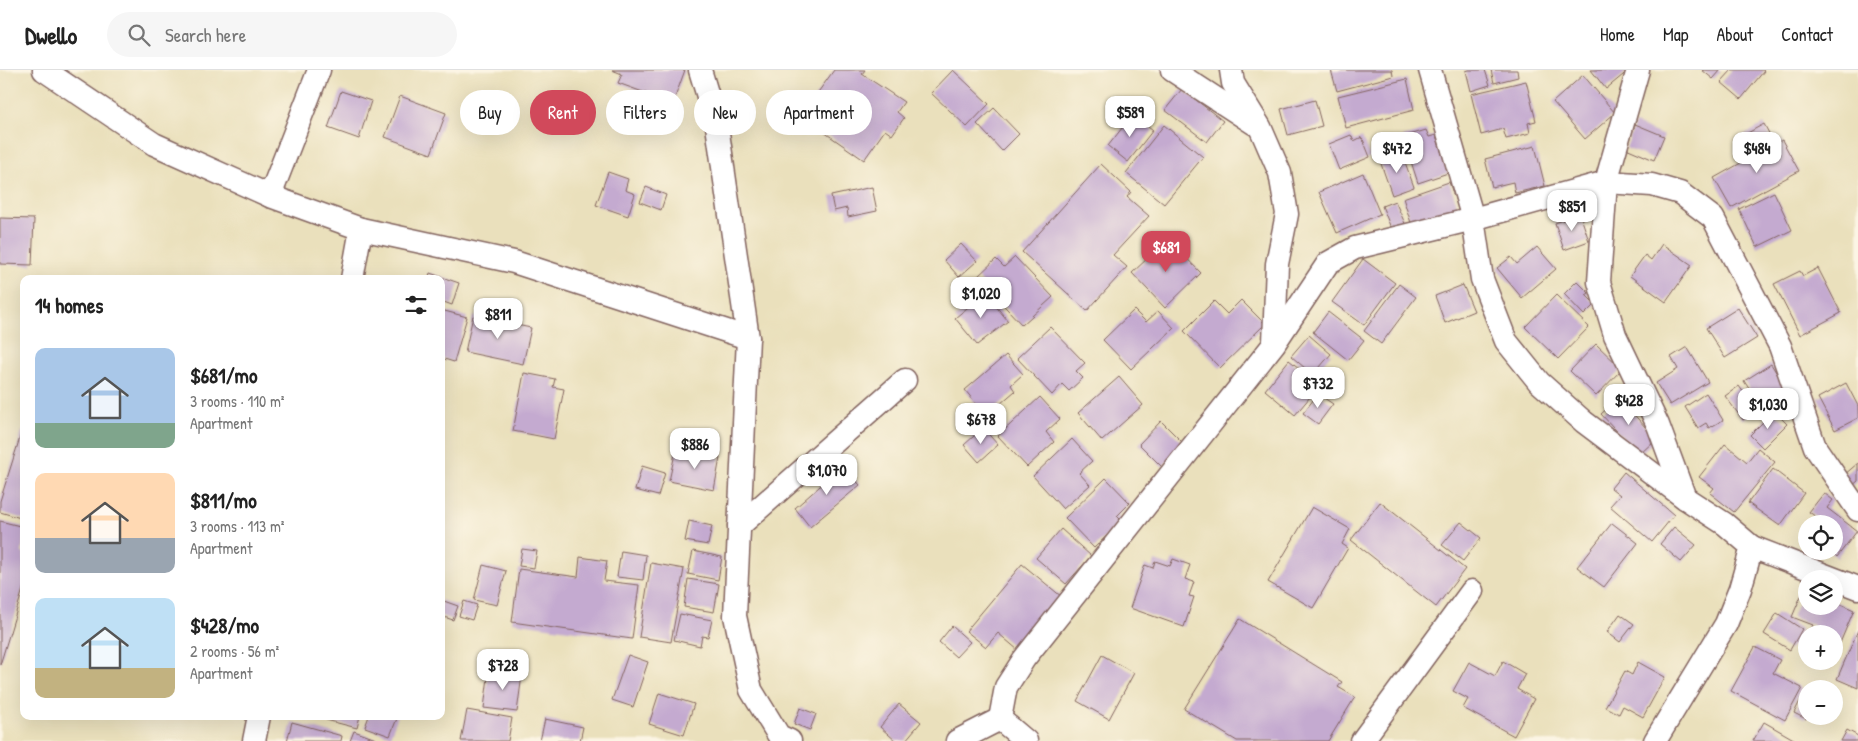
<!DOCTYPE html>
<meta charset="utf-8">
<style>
:root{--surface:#fff;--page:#f6f6f6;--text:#222;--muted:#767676;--line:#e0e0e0;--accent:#d1495b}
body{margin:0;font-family:"Patrick Hand",sans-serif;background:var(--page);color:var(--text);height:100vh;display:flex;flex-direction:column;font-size:19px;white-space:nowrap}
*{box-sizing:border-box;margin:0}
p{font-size:16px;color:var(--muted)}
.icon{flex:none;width:28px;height:28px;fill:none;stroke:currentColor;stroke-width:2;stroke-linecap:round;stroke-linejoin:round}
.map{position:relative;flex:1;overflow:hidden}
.panel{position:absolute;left:20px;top:205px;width:425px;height:445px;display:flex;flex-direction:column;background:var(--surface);border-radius:10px;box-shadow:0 5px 20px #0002}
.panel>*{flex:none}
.banner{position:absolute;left:460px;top:20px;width:475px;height:45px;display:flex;gap:10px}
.fabs{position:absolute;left:1798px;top:445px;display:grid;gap:10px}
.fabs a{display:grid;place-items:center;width:45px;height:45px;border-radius:50%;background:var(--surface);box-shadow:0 5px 20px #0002;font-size:25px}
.price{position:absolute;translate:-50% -42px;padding:0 11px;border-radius:10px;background:#fff;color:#222;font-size:16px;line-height:32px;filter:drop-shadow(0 1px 2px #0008)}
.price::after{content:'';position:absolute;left:50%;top:30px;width:15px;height:11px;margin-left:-8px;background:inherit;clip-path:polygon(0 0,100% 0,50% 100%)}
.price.on{background:var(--accent);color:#fff}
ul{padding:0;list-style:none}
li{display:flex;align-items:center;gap:15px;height:125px;padding:0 15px}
li span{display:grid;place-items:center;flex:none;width:140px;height:100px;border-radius:10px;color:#555}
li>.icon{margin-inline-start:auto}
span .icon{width:60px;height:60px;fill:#fffc;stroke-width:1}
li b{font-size:21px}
h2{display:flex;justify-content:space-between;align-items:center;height:60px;padding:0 15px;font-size:21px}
.chip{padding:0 18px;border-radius:22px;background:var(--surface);box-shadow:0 5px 20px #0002;font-size:18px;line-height:45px}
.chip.on{background:var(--accent);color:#fff}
header{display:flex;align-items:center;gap:30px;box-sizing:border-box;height:70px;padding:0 25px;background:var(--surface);border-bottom:1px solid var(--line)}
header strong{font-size:24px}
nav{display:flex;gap:28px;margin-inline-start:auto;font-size:18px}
.search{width:350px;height:45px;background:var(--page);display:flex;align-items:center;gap:12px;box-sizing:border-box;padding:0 18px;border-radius:28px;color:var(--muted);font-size:19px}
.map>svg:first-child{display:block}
</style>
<header>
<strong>Dwello</strong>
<div class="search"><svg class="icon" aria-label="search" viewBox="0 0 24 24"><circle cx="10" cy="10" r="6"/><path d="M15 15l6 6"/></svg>Search here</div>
<nav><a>Home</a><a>Map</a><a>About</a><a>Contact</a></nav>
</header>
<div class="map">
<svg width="1858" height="671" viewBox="0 0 1858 671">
<rect width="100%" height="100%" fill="#fcf5e5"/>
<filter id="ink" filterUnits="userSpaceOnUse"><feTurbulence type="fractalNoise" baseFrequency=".02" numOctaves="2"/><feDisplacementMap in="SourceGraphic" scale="10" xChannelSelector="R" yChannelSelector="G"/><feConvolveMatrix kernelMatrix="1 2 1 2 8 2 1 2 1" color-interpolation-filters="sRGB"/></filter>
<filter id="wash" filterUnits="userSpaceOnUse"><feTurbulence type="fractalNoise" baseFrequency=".0096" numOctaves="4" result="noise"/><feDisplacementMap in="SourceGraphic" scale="20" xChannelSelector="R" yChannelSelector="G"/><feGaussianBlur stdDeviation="1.12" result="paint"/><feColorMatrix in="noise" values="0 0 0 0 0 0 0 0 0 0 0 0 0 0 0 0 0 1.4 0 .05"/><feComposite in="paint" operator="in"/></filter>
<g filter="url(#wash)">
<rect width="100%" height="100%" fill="#eae0bc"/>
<g id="blocks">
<!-- building -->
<g fill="#c4aad0">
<polygon points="612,0 685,0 673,33 618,13 622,4"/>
<polygon points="834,0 865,0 862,4 904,32 897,42 904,48 892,65 885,60 864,90 801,46"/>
<polygon points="953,0 989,34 967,57 931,23"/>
<polygon points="1331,0 1392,0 1393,6 1337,21"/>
<polygon points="1469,0 1485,0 1490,15 1471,21 1466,1"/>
<polygon points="1491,0 1517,0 1518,7 1494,13"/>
<polygon points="1591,0 1629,0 1606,19"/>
<polygon points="1702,0 1721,0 1713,9"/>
<polygon points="1732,0 1763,0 1764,1 1741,29 1721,12"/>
<polygon points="1583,5 1615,43 1585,69 1553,32"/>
<polygon points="1407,9 1414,40 1346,58 1338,26"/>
<polygon points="1526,11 1536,51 1528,53 1530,63 1506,69 1503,59 1481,65 1471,24"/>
<polygon points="1182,19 1223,51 1207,72 1165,40"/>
<polygon points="341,21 371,31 359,69 328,58"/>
<polygon points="400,26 446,43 431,84 385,67"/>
<polygon points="1315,30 1322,56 1288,65 1281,39"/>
<polygon points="994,38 1019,64 1002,81 977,54"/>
<polygon points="1133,44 1153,60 1128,92 1108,76"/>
<polygon points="1635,54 1664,66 1654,90 1626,78"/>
<polygon points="1764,54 1772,69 1753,80 1744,65"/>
<polygon points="1164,55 1203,87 1164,134 1126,103"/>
<polygon points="1426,60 1429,67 1436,65 1448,103 1418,113 1403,67"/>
<polygon points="1351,65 1354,71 1362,67 1370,87 1339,100 1329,74"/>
<polygon points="1782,70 1799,101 1731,138 1714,108"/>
<polygon points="1535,76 1545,116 1515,123 1513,112 1492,117 1485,89"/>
<polygon points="1402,84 1414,117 1392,125 1380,91"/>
<polygon points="1101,94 1131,122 1127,127 1149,146 1113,185 1127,197 1087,241 1022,182"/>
<polygon points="608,102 628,109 625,120 635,124 628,146 596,135"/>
<polygon points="1363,103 1380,144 1337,163 1319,122"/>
<polygon points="1449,112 1460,143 1413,159 1403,128"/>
<polygon points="646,117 666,125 661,140 640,132"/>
<polygon points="872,117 877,141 848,147 847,138 834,141 831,126"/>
<polygon points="1774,122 1792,160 1757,177 1739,139"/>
<polygon points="1395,131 1407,158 1393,163 1382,136"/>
<polygon points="1580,144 1589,171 1564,180 1555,153"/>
<polygon points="0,148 34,149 32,195 0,194"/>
<polygon points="1168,169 1201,203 1165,238 1132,203"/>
<polygon points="961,174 977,191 959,207 944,190"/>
<polygon points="1662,174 1692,195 1666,232 1630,206 1645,185 1651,190"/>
<polygon points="1537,177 1556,199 1522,228 1497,198 1511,187 1517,194"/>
<polygon points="1015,187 1053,227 1022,255 977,207 996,189 1004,197"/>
<polygon points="1363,189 1395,213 1364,255 1332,232"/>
<polygon points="1818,198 1841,243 1800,265 1774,214 1800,201 1803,206"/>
<polygon points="430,203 459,213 452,235 441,231 441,209 428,209"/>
<polygon points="1577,211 1589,223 1586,225 1595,234 1584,245 1564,224"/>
<polygon points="1399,214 1416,227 1381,274 1364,261"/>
<polygon points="1463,215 1474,241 1445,253 1435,226"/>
<polygon points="985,223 1008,251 977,275 955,248"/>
<polygon points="1556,225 1589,257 1558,289 1525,257"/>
<polygon points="1241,230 1265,254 1220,298 1184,261 1214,231 1227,244"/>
<polygon points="1738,238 1757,268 1725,288 1706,258"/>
<polygon points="441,240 467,247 454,292 441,288"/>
<polygon points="1134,240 1146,252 1158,241 1174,258 1131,299 1103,270"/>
<polygon points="1328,242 1364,270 1348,290 1313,262"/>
<polygon points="473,246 531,258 523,294 465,282"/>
<polygon points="1050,257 1085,293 1076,301 1083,308 1069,321 1062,314 1052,325 1017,288"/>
<polygon points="1309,265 1331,284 1313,305 1291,286"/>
<polygon points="1596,274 1622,299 1596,326 1570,301"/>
<polygon points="1687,277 1708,312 1670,335 1656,313 1678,299 1671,287"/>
<polygon points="1006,285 1023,304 1011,315 1015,321 986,346 965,320"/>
<polygon points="1289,290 1320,315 1295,345 1265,320"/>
<polygon points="1771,294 1787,320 1761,337 1744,311"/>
<polygon points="524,303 555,309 553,317 564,319 554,369 513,361"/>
<polygon points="1119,307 1143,335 1102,371 1078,343"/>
<polygon points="1846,313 1858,336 1858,348 1835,360 1818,328"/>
<polygon points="1739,316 1756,340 1743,350 1725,326"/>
<polygon points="1706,323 1723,350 1709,358 1706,353 1698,358 1685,337"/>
<polygon points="1318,324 1333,334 1318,354 1303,343"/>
<polygon points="1040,327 1060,349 1046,362 1054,372 1027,397 998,366"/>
<polygon points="1619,328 1656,369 1639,385 1601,344"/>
<polygon points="1774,341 1787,354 1763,378 1750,365"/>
<polygon points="1161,351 1184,374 1162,397 1139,374"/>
<polygon points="983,358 998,375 979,392 964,375"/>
<polygon points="22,361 24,362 24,449 0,442 0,431"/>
<polygon points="1072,369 1092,391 1079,403 1090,415 1063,439 1033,406"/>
<polygon points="1725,374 1747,392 1758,378 1775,392 1734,442 1710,423 1714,418 1699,407"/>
<polygon points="676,379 720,388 714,420 669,411"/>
<polygon points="1858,393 1858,411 1852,416 1844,405"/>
<polygon points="642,396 665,403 658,426 635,420"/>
<polygon points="843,396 860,415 810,457 795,438"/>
<polygon points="1773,399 1804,423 1780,456 1748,433"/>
<polygon points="1624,402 1674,445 1652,472 1610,436 1620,425 1611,418"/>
<polygon points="1106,408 1130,433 1117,446 1122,451 1094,478 1065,448"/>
<polygon points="1824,423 1833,430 1827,438 1857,461 1837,487 1831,481 1834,481 1834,454 1814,454 1818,448 1809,442"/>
<polygon points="1380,432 1465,499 1436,537 1351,470"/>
<polygon points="1312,437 1350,459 1342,474 1348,478 1313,538 1268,512"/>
<polygon points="0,451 24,457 22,483 24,484 24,516 0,595"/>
<polygon points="689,451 712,456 708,475 685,471"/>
<polygon points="1461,452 1481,468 1463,491 1442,475"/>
<polygon points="1612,453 1638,473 1604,517 1577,497"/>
<polygon points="1674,457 1696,475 1681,492 1660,474"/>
<polygon points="1061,459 1091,486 1066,514 1036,488"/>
<polygon points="522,479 537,481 534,498 519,496"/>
<polygon points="621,481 646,485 643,510 617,507"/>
<polygon points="693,481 722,487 718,510 688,504"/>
<polygon points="580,487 607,491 604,511 639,515 632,569 512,552 519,499 578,507"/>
<polygon points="1173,489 1190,495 1185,509 1194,512 1189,526 1194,527 1184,557 1130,538 1145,495 1153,498 1155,491 1170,496"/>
<polygon points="651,493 684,499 671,572 639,567"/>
<polygon points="1022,494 1062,527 1018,580 998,563 986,577 966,561"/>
<polygon points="483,495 506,501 497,535 474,530"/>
<polygon points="688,509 719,514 714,542 684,537"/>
<polygon points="1804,519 1806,520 1806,536 1834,536 1834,531 1854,540 1834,587 1834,564 1809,564 1813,555 1792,547"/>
<polygon points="441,530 458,536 453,550 441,546"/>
<polygon points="464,531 477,535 472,550 459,546"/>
<polygon points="1777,543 1802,559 1790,580 1764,564"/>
<polygon points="680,544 712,550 708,567 702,566 700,576 674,570"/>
<polygon points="1620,544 1634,554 1620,572 1607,562"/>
<polygon points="1240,549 1342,612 1338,617 1355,627 1328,671 1237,671 1184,639"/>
<polygon points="952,556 970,572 956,587 939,572"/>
<polygon points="1858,560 1858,618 1837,609"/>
<polygon points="1806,571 1806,587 1800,585"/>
<polygon points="1755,577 1780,590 1773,603 1802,618 1785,650 1731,621"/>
<polygon points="628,585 648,592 633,637 612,630"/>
<polygon points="1102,585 1134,603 1109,649 1077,631"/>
<polygon points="1503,591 1525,604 1517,619 1534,629 1514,666 1463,638 1468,629 1453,621 1469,592 1495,606"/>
<polygon points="1815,591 1832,591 1830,597"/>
<polygon points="1638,592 1665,607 1643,647 1623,636 1619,644 1605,637 1625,601 1632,605"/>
<polygon points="489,600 522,605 517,642 484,638"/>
<polygon points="659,623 694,634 684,665 649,654"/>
<polygon points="1804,623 1806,624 1806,646 1808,646 1806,649 1794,643"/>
<polygon points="899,634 921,652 905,671 896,671 880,657"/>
<polygon points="800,638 816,644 810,660 794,654"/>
<polygon points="467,640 512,648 508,671 461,671"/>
<polygon points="327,646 360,646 357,658 326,650"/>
<polygon points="369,646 398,646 390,666 365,657"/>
<polygon points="545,649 583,657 580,671 540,671"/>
<polygon points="292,652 342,666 341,671 287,671"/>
<polygon points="1764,652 1797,671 1753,671"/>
<polygon points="1847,660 1858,666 1858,671 1841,671"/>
<polygon points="354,661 376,669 375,671 350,671"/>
</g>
</g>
</g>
<g filter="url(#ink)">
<use href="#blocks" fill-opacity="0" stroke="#82635e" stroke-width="1"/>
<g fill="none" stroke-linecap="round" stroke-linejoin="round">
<!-- minor casing -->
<g stroke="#82635e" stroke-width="25">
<g id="minor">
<polyline points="44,0 154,74 270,126 361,159 514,192 748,268"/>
<polyline points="700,0 717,56 748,268 735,546 751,620 779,666 790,671"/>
<polyline points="1172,0 1255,54"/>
<polyline points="1231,0 1233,13 1260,57 1280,103 1287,144 1277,194 1274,273"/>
<polyline points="1430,0 1473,149 1482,209 1506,271 1539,312 1584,352 1685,428 1725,454 1752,477 1740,519 1726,554 1655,671"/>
<polyline points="1638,0 1606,112 1599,212 1615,265 1658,355 1685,428"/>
<polyline points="270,126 319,0"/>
<polyline points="352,209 361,159"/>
<polyline points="739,456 905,310"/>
<polyline points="1752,477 1858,518"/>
<polyline points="1000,649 1006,617 1024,589 1274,274 1328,193 1355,178 1473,149 1606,112 1652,115 1680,123 1713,148 1780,276 1815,377 1858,440"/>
<polyline points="1000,649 1026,671"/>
<polyline points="254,671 259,646"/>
<polyline points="957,671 1000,649"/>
<polyline points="1362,671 1472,521"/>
</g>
</g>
<!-- minor -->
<use href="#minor" stroke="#fff" stroke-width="22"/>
</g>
</g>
</svg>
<div class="fabs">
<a><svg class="icon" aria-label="locate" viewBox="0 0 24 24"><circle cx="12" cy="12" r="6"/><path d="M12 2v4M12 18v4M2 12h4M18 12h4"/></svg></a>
<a><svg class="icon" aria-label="layers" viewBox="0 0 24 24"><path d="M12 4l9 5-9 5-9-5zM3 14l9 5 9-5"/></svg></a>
<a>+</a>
<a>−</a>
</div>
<b class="price" style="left:1130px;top:68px">$589</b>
<b class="price" style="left:1397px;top:104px">$472</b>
<b class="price" style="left:1757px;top:104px">$484</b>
<b class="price" style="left:1572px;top:162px">$851</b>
<b class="price on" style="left:1166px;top:203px">$681</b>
<b class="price" style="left:981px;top:249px">$1,020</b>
<b class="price" style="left:498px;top:270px">$811</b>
<b class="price" style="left:1318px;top:339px">$732</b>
<b class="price" style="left:1629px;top:356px">$428</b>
<b class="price" style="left:1768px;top:360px">$1,030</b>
<b class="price" style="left:981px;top:375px">$678</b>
<b class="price" style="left:695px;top:400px">$886</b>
<b class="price" style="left:827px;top:426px">$1,070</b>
<b class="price" style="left:503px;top:621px">$728</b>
<div class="banner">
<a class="chip">Buy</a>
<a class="chip on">Rent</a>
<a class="chip">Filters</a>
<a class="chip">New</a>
<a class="chip">Apartment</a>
</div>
<section class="panel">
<h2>14 homes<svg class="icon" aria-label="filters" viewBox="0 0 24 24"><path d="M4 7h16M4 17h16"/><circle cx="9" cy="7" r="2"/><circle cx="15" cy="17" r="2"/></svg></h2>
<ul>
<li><span style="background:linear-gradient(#a9c7e8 75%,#7fa58c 0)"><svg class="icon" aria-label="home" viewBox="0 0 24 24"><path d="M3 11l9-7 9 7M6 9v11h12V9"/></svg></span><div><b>$681/mo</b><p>3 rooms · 110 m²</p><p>Apartment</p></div></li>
<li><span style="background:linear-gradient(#ffd9b3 65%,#9aa5b1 0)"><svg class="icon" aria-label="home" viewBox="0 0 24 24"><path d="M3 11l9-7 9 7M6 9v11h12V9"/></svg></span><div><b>$811/mo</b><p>3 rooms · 113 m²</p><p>Apartment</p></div></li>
<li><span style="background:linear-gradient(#bfe0f5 70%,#c2b280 0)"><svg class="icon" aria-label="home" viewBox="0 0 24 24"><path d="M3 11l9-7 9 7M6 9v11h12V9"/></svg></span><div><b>$428/mo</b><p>2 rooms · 56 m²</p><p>Apartment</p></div></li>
</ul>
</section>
</div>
